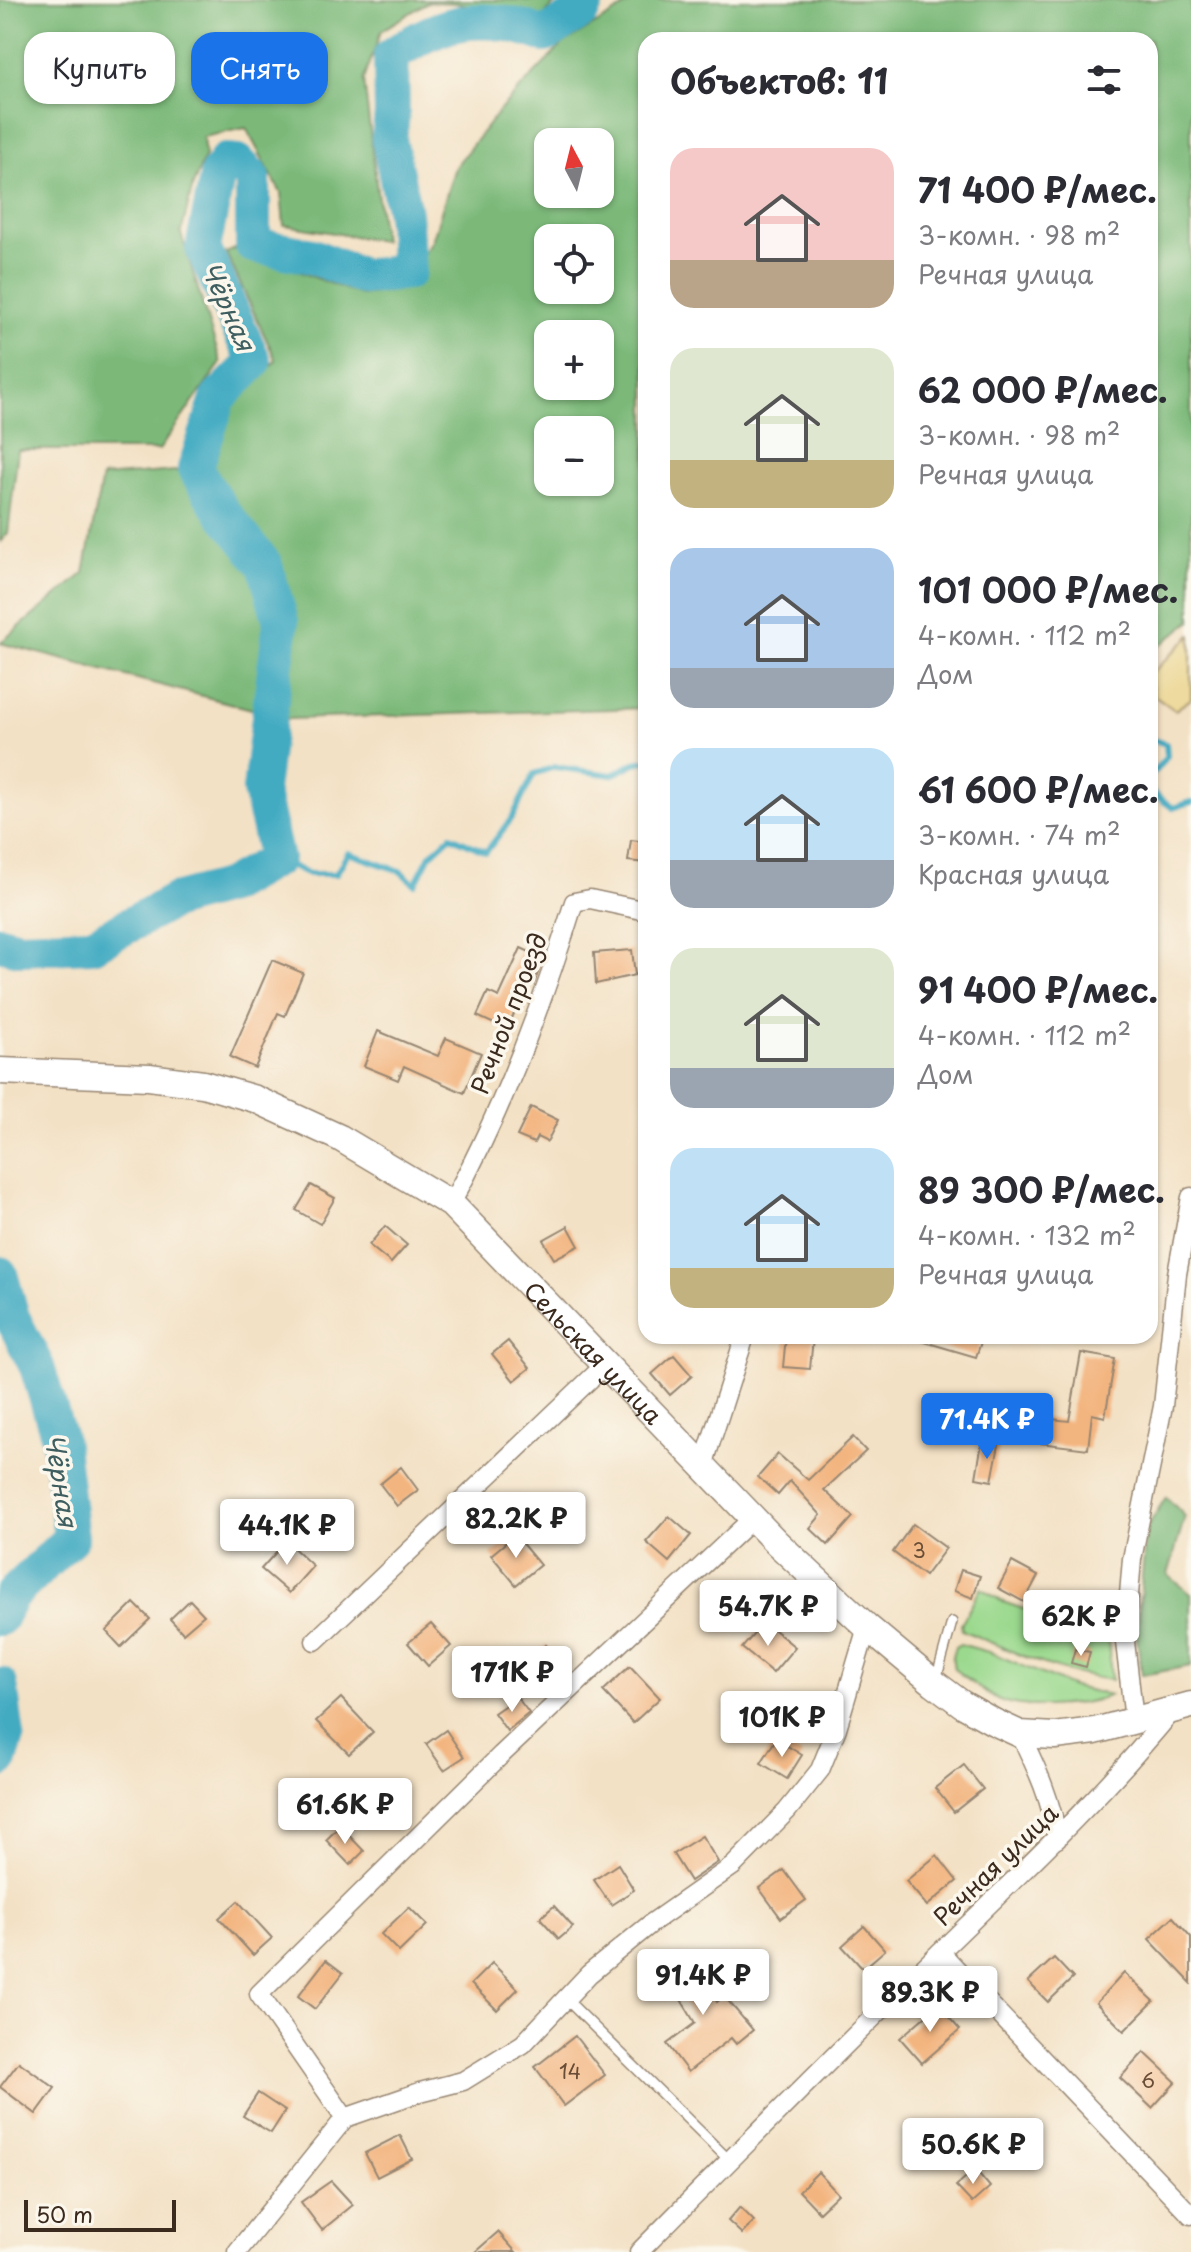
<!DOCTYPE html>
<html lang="ru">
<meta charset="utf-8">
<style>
:root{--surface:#fff;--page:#f2f2f3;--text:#2b2b33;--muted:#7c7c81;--accent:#1a73e8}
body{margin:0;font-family:"Playpen Sans",sans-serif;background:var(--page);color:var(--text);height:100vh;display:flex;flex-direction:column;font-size:30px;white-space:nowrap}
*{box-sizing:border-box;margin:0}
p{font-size:26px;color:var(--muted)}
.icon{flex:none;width:44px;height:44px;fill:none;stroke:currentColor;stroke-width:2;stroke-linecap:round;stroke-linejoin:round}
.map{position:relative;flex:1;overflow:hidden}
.drawer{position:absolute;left:638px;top:32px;width:520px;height:1312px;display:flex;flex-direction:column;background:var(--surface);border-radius:24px;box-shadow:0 2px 6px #0004}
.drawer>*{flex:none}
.top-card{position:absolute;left:24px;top:32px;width:494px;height:72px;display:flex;gap:16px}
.needle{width:52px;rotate:353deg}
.tools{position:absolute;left:534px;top:128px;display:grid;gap:16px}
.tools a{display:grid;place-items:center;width:80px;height:80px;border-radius:16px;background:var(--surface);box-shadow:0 2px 6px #0004;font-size:40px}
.scale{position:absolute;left:24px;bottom:20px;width:152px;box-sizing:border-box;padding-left:8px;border:4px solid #3b2a1e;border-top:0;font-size:22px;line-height:28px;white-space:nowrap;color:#3b2a1e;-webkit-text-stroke:6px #fbf7ec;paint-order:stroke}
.price{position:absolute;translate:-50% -68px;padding:0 18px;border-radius:8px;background:#fff;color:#222;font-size:26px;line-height:52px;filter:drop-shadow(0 2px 4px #0008)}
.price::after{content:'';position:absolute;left:50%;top:48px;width:24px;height:18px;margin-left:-12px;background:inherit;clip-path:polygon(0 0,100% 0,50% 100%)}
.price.current{background:var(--accent);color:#fff}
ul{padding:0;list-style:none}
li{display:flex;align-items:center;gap:24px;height:200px;padding:0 32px}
li span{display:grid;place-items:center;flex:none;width:224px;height:160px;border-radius:24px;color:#555}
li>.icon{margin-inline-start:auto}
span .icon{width:96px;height:96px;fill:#fffc;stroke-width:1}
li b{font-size:34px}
h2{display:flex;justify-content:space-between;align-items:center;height:96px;padding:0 32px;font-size:34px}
.pill{padding:0 28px;border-radius:24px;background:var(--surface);box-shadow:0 2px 6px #0004;font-size:28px;line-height:72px}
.pill.current{background:var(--accent);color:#fff}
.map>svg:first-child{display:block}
</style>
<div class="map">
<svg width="1191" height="2252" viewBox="0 0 1191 2252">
<rect width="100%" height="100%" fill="#fbf7ec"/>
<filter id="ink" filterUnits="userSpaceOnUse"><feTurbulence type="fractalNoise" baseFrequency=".0125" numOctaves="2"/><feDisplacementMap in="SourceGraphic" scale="16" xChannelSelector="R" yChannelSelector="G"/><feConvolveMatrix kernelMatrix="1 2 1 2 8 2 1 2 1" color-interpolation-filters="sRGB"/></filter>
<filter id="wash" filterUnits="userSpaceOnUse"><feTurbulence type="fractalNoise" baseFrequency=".006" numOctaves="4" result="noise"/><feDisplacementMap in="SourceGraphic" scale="32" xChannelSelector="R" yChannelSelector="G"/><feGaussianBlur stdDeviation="1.8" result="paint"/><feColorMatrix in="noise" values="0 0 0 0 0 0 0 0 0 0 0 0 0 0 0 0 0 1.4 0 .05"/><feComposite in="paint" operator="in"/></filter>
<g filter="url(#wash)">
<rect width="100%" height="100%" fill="#f3e1c5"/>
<!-- green -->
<g fill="#9bd98e" stroke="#6b8256" stroke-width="2">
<path d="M981 1588 1003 1602 1108 1638 1111 1680C1056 1673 1013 1652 962 1630L961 1624Z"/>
<path d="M960 1644 992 1653 1073 1687 1110 1695C1088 1706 1025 1710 1002 1701 984 1694 969 1680 954 1669L952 1656 955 1647Z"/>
</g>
<!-- forest -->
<g fill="#7cb979" stroke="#5c724c" stroke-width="2" fill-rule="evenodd">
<polygon points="0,0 558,0 543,17 455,3 428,2 381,31 364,80 383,241 284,225 281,193 246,128 203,137 205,156 193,185 181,234 221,363 159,450 18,450 8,533 0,542"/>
<path d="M636 0H1191V621L1150 653V40H646V708L290 719 0 643 84 573 102 477 212 468 232 405 276 360 226 253 237 248 361 295 399 290 432 241 455 167 500 110 563 44ZM548 142H600V194H548ZM548 238H600V290H548ZM600 334V386H548V334ZM548 430H600V482H548Z"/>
<polygon points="1166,1497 1185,1516 1168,1575 1191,1594 1191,1666 1142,1675 1137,1637 1146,1529"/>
</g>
<!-- sand -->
<polygon fill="#eeda9e" stroke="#94825e" stroke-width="2" points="1191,635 1191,699 1175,710 1154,695 1150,675"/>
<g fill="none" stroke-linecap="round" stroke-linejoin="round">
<!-- stream -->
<g stroke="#42abc2" stroke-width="6">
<polyline points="1150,739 1166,744 1167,756 1150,777"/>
<polyline points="1150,791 1173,808 1191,802"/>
<polyline points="276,859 309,874 336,874 348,853 400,871 415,884 430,855 451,836 486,852 512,818 534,774 555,767 612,775 635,763 646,761"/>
</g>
<!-- river -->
<g stroke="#42abc2" stroke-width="36">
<path d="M0 943 19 948 92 945 174 901 229 886 276 859 260 790 281 622 265 565 221 510 195 469 219 397 254 362 203 248 218 173 226 161 238 162 253 178V245L312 256 363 277 408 272 404 213 389 139 392 114 391 56C444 19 483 11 545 35L581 12 587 0"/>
<polyline points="0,1274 12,1317 37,1367 59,1438 71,1538 11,1596 0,1618"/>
<polyline points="0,1685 7,1736 0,1760"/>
</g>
</g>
<g id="blocks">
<!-- building -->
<g fill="#f3b580">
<polygon points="631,840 646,842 646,863 628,861"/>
<polygon points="521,948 543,958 534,984 528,981 507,1030 477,1016 488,992 499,997"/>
<polygon points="632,950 635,975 596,984 594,953"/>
<polygon points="272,960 303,973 285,1016 278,1013 255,1068 230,1057"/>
<polygon points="378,1031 438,1056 446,1038 481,1053 464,1093 404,1066 398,1080 364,1066"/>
<polygon points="531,1107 558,1120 547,1142 537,1137 534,1143 517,1136"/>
<polygon points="311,1185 335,1198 320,1224 296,1210"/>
<polygon points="385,1226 407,1245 391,1263 369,1245"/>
<polygon points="568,1226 579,1246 554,1259 543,1240"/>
<polygon points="786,1336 813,1338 810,1369 783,1367"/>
<polygon points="919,1336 983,1336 976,1357 918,1340"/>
<polygon points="508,1341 530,1368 514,1381 492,1354"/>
<polygon points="1081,1353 1115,1359 1105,1417 1092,1414 1088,1449 1039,1443 1042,1418 1069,1421"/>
<polygon points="674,1355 692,1376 670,1395 652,1374"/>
<polygon points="853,1437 866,1451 824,1490 853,1517 828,1545 810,1528 821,1515 790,1481 778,1495 758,1477 778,1454 808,1480"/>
<polygon points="982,1442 999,1445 992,1481 976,1478"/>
<polygon points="401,1467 418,1490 397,1506 380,1484"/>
<polygon points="669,1516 691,1535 669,1562 646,1542"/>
<polygon points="913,1524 946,1548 925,1576 893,1552"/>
<polygon points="515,1535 540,1565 516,1585 491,1555"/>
<polygon points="286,1541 313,1566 289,1593 261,1569"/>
<polygon points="1012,1562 1038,1576 1024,1602 998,1588"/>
<polygon points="961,1570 980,1576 973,1598 954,1591"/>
<polygon points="190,1600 204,1615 183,1633 170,1619"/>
<polygon points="134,1603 150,1619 121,1647 106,1631"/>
<polygon points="764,1622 795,1647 773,1673 742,1648"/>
<polygon points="431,1624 451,1646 428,1666 408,1643"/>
<polygon points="546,1645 561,1660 536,1686 520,1670"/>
<polygon points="1075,1649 1090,1652 1086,1667 1071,1663"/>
<polygon points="630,1666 660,1698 633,1723 603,1691"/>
<polygon points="517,1697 529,1713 507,1731 494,1713"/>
<polygon points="341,1698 373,1732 349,1754 316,1721"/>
<polygon points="446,1730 464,1757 444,1770 426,1744"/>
<polygon points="776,1739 802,1755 787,1779 761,1763"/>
<polygon points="964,1765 983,1789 954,1812 935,1788"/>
<polygon points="340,1826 364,1851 350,1865 326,1840"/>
<polygon points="702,1836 718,1862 690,1881 673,1854"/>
<polygon points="937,1855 957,1881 927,1906 906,1881"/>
<polygon points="618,1864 634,1890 611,1905 594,1880"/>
<polygon points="784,1870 806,1900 781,1918 759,1888"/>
<polygon points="238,1901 272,1938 253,1955 219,1918"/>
<polygon points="554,1906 573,1927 559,1939 540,1918"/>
<polygon points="409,1907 427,1925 399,1952 381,1934"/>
<polygon points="1173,1917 1191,1937 1191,1983 1149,1939"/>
<polygon points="864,1926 885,1950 863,1969 842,1946"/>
<polygon points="688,1956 717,2002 724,1996 753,2030 736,2044 731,2038 688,2072 667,2044 695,2023 664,1971"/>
<polygon points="1054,1958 1073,1978 1048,2002 1028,1982"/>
<polygon points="326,1960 343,1973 315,2009 298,1996"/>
<polygon points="492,1963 518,1989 497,2010 471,1984"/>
<polygon points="1124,1973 1154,2001 1124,2031 1096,2003"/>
<polygon points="938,2005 960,2030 922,2063 900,2038"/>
<polygon points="575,2036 605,2075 564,2106 535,2067"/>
<polygon points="1144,2052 1176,2082 1152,2108 1120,2078"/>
<polygon points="19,2062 55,2088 36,2114 0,2087"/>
<polygon points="258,2093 285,2111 271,2133 243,2116"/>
<polygon points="400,2135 412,2159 377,2177 365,2153"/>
<polygon points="975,2169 990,2187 972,2203 956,2186"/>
<polygon points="818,2172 838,2194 819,2212 799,2191"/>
<polygon points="331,2181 353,2205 322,2230 301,2202"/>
<polygon points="740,2207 754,2221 742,2234 728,2221"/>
<polygon points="498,2232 516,2252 475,2252"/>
</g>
</g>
</g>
<g filter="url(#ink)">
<use href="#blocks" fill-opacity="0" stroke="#978672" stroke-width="2"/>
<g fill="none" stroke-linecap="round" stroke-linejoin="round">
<!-- lane casing -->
<g stroke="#978672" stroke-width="12">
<g id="lane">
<polyline points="936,1680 952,1622"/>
<polyline points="566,1999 730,2161"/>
</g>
</g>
<!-- street casing -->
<g stroke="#978672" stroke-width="21">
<g id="street">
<path d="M451 1204C503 1109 542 1006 574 902L590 899 646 911"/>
<polyline points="703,1466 745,1336"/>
<polyline points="315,1641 605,1365"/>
<polyline points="1134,1720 1125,1642 1132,1559 1163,1406 1177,1274 1191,1197"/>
<path d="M1020 1734C1037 1769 1052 1801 1057 1839"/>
<polyline points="940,1952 1191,2215"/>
<polyline points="345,2118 259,1994 501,1755 752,1519"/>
<polyline points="237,2252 345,2118 420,2092 463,2081 523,2044 589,1974 653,1922 733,1866 787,1811 820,1770 837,1728 867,1627"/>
<path d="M639 2252C739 2151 839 2050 941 1951 1021 1873 1102 1797 1173 1710"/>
</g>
</g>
<!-- secondary casing -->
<g stroke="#978672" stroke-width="29">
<g id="secondary">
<path id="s1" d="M0 1071 149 1077 203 1084 255 1099 340 1138 451 1204 776 1542 867 1627 934 1683 962 1704 994 1722 1020 1734 1055 1736 1095 1731 1191 1705"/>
</g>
</g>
<!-- lane -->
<use href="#lane" stroke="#fff" stroke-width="9"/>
<!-- street -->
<use href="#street" stroke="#fff" stroke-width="18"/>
<!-- secondary -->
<use href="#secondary" stroke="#fff" stroke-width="26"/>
</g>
</g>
<g text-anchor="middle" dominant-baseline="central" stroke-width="7" stroke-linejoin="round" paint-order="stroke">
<!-- number labels -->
<g font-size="20" fill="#694d36">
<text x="919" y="1550">3</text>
<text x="570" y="2071">14</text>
<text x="1148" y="2080">6</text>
</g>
<!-- street labels -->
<g font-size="24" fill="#3b2a1e" stroke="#fbf7ec">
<text transform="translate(508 1013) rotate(-69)">Речной проезд</text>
<text stroke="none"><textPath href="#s1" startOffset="686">Сельская улица</textPath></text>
<text transform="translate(995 1864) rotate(-44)">Речная улица</text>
</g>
<!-- water labels -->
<g font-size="26" font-style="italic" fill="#3e5e60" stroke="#fbf7ec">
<text transform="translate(229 306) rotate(66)">Чёрная</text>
<text transform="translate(62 1480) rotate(81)">Чёрная</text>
</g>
</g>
</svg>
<div class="tools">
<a><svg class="needle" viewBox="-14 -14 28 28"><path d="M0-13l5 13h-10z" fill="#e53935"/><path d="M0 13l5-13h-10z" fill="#7c7c81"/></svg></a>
<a><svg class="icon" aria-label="locate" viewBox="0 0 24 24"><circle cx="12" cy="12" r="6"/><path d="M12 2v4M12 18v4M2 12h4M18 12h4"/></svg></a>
<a>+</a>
<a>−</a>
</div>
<div class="scale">50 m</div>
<b class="price current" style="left:987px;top:1461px">71.4K ₽</b>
<b class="price" style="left:516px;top:1560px">82.2K ₽</b>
<b class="price" style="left:287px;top:1567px">44.1K ₽</b>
<b class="price" style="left:768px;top:1648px">54.7K ₽</b>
<b class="price" style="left:1081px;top:1658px">62K ₽</b>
<b class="price" style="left:512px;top:1714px">171K ₽</b>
<b class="price" style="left:782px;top:1759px">101K ₽</b>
<b class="price" style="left:345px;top:1846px">61.6K ₽</b>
<b class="price" style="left:703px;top:2017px">91.4K ₽</b>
<b class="price" style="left:930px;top:2034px">89.3K ₽</b>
<b class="price" style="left:973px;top:2186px">50.6K ₽</b>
<div class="top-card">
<a class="pill">Купить</a>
<a class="pill current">Снять</a>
</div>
<section class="drawer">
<h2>Объектов: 11<svg class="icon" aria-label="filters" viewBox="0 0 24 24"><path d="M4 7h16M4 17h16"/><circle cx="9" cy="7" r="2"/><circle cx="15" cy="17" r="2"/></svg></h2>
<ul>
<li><span style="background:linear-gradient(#f6c9c9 70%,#b9a48a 0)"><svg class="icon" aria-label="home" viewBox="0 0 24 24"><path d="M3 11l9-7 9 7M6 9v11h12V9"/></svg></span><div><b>71 400 ₽/мес.</b><p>3-комн. · 98 m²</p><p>Речная улица</p></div></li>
<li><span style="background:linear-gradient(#dfe7d0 70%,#c2b280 0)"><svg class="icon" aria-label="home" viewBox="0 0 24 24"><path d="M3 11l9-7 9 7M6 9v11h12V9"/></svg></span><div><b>62 000 ₽/мес.</b><p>3-комн. · 98 m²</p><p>Речная улица</p></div></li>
<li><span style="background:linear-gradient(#a9c7e8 75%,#9aa5b1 0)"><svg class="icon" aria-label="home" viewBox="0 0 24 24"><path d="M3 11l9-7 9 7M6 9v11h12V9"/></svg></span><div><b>101 000 ₽/мес.</b><p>4-комн. · 112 m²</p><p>Дом</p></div></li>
<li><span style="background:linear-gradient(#bfe0f5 70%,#9aa5b1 0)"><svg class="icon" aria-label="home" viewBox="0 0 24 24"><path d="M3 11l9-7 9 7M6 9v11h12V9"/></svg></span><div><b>61 600 ₽/мес.</b><p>3-комн. · 74 m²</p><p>Красная улица</p></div></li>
<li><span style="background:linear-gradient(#dfe7d0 75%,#9aa5b1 0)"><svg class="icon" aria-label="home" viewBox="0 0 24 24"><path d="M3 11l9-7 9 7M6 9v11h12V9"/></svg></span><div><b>91 400 ₽/мес.</b><p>4-комн. · 112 m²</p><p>Дом</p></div></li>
<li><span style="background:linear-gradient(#bfe0f5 75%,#c2b280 0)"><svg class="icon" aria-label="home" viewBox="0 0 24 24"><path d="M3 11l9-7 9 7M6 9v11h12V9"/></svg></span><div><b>89 300 ₽/мес.</b><p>4-комн. · 132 m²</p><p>Речная улица</p></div></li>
</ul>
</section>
</div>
